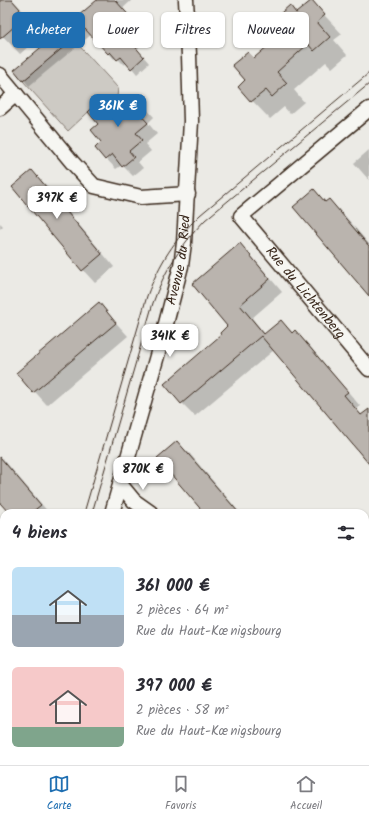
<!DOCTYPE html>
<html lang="fr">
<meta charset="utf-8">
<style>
:root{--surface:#fff;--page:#f7f7f7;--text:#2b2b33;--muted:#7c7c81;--line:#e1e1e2;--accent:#1f6fb2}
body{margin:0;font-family:Kalam,sans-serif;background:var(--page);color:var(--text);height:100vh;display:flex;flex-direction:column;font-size:15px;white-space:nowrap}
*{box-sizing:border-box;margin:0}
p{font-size:13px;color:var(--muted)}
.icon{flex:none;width:22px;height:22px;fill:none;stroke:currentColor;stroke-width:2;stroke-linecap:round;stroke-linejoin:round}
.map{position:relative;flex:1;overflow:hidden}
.drawer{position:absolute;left:0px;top:509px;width:369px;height:256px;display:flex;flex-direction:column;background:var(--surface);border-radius:12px 12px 0 0;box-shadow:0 1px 3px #0004}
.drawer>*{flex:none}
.guide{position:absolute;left:12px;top:12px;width:345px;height:36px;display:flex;gap:8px}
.price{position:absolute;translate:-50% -34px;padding:0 9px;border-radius:8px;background:#fff;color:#222;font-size:13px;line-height:26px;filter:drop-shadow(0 1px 2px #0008)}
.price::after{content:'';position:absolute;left:50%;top:24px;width:12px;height:9px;margin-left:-6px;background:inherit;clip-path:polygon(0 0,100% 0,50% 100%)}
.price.selected{background:var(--accent);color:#fff}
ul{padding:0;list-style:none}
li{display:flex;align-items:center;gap:12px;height:100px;padding:0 12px}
li span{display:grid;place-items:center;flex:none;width:112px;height:80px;border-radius:6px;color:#555}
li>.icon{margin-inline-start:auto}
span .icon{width:48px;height:48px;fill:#fffc;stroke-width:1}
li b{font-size:17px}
h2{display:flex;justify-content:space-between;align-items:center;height:48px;padding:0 12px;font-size:17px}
.tag{padding:0 14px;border-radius:6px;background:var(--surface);box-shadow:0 1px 3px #0004;font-size:14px;line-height:36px}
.tag.selected{background:var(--accent);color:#fff}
.tabs{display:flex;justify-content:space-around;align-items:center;height:56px;border-top:1px solid var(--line);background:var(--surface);font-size:11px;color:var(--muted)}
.tabs a{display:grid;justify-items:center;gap:2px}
.tabs .selected{color:var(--accent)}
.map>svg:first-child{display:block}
</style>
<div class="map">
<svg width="369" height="765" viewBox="0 0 369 765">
<rect width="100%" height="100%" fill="#ebeae5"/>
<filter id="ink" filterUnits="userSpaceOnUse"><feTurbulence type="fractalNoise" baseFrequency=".025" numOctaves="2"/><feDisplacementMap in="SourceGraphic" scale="8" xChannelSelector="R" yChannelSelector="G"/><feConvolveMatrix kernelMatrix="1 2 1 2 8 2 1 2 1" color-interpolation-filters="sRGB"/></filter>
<g filter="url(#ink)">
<!-- green -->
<polygon fill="#cdcac4" stroke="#847a71" points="73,39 118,88 117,97 104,108 99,102 68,131 23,81"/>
<!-- shadow -->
<g fill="#0003">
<polygon points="0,0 13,0 37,27 33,30 39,37 20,54 0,33"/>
<polygon points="99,0 132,0 122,9 149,39 137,49 149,63 137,74 127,62 124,65 116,57 114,59 92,34 29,86 24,80"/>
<polygon points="311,1 342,34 334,40 347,55 332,68 326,62 294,90 304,102 290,114 284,107 270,119 239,87 246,80 254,59 286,31 290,7 297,13"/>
<polygon points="135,97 154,117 148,123 157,134 145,144 151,151 138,162 143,168 133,176 122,165 116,169 96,148 102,142 99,124 104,109 124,106"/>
<polygon points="369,150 369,180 354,163"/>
<polygon points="32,172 45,184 114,267 95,283 83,270"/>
<polygon points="314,190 326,202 329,200 346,217 369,244 369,295"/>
<polygon points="0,223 3,226 0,229"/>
<polygon points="240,244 253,258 282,292 252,318 265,334 281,321 293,333 295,331 308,344 360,406 356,409 362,415 369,418 369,462 274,350 195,416 182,403 229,326"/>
<polygon points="99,304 128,336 47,405 18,373"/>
<polygon points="177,442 190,454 240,513 205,513"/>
<polygon points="0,456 5,461 49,513 9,513 0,502"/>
<polygon points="369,544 369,626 365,629 365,547"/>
<polygon points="0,597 4,601 4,637 0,641"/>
<polygon points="369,676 369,732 365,736 365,679"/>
<polygon points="190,761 206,761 210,765 185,765"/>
</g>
<!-- building -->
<g fill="#bab4ae" stroke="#3b2a1e">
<polygon points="0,0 12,0 20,9 17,12 23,19 0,39"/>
<polygon points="97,0 115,0 144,32 132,43 144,57 131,69 121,57 117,60 110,52 108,54 85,29 23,81 14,70"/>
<polygon points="312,0 325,15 317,22 330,37 314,51 308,44 277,72 287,83 272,97 266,90 251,102 238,87 245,80 232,65 248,52 254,58 285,31 274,19 290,5 296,13"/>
<polygon points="135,95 145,106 138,112 148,123 136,133 142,140 129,151 134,157 122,167 112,154 105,160 95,148 101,142 91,130 98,124 88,112 99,102 104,108 117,97 124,105"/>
<polygon points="32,170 102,254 82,271 12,187"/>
<polygon points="314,189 325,202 329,199 369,246 369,296 293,207"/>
<polygon points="240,243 270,279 240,305 264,334 281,320 292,333 295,330 348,392 344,395 361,415 369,409 369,464 261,336 181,404 164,384 221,335 220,333 227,326 192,284"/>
<polygon points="99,302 116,323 33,393 16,373"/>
<polygon points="177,441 239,513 204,513 175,479 157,458"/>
<polygon points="0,457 41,505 31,513 9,513 0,503"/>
</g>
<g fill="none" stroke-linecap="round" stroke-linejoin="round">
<!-- street casing -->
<g stroke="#3b2a1e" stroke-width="17">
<g id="street">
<polyline points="0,75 72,162 94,186 141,197 188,194"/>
<polyline points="0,108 16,94"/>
<path id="s1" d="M369 109 241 216 369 369"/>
<polyline points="120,484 134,501 151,513"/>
<path id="s2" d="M112 513 163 335 181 266 184 243 191 121 189 55 186 0"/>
<polyline points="0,555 4,559"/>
<polyline points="365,644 369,641"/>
<polyline points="133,761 136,765"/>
<polyline points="37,765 39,761"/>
</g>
</g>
<!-- street -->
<use href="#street" stroke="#f6f6f2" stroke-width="14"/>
<!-- tram -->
<g stroke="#3b2a1e" stroke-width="1">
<path d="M84 513 147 296C160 262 174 240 200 215L369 73"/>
<path d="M92 513 153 303C164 271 181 245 205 220L369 84"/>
<polyline points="8,765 10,761"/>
<polyline points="17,765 19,761"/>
</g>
</g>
</g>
<g text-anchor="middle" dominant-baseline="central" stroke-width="3" stroke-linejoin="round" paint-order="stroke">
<!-- street labels -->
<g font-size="14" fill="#3b2a1e" stroke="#f6f6f2">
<text stroke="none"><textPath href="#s2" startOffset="262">Avenue du Ried</textPath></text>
<text stroke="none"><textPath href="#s1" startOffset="267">Rue du Lichtenberg</textPath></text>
</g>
</g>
</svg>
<b class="price selected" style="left:118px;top:128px">361K €</b>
<b class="price" style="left:57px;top:220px">397K €</b>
<b class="price" style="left:170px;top:358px">341K €</b>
<b class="price" style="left:143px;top:491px">870K €</b>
<div class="guide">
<a class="tag selected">Acheter</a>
<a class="tag">Louer</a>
<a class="tag">Filtres</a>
<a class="tag">Nouveau</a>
</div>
<section class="drawer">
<h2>4 biens<svg class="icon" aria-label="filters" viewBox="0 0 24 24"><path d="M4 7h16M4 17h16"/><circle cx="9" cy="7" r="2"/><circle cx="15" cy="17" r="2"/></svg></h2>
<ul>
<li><span style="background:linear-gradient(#bfe0f5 60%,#9aa5b1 0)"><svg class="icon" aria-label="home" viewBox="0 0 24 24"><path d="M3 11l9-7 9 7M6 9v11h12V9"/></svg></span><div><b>361 000 €</b><p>2 pièces · 64 m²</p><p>Rue du Haut-Kœnigsbourg</p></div></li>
<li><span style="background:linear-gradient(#f6c9c9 75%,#7fa58c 0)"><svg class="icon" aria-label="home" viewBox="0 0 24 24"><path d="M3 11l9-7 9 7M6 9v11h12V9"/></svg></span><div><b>397 000 €</b><p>2 pièces · 58 m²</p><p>Rue du Haut-Kœnigsbourg</p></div></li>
</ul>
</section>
</div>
<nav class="tabs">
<a class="selected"><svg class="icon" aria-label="map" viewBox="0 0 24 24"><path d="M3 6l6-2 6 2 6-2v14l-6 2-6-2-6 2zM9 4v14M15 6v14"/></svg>Carte</a>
<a><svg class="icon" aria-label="saved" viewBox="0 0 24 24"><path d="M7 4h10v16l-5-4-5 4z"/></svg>Favoris</a>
<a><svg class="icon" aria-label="home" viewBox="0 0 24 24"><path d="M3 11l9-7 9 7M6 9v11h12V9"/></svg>Accueil</a>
</nav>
